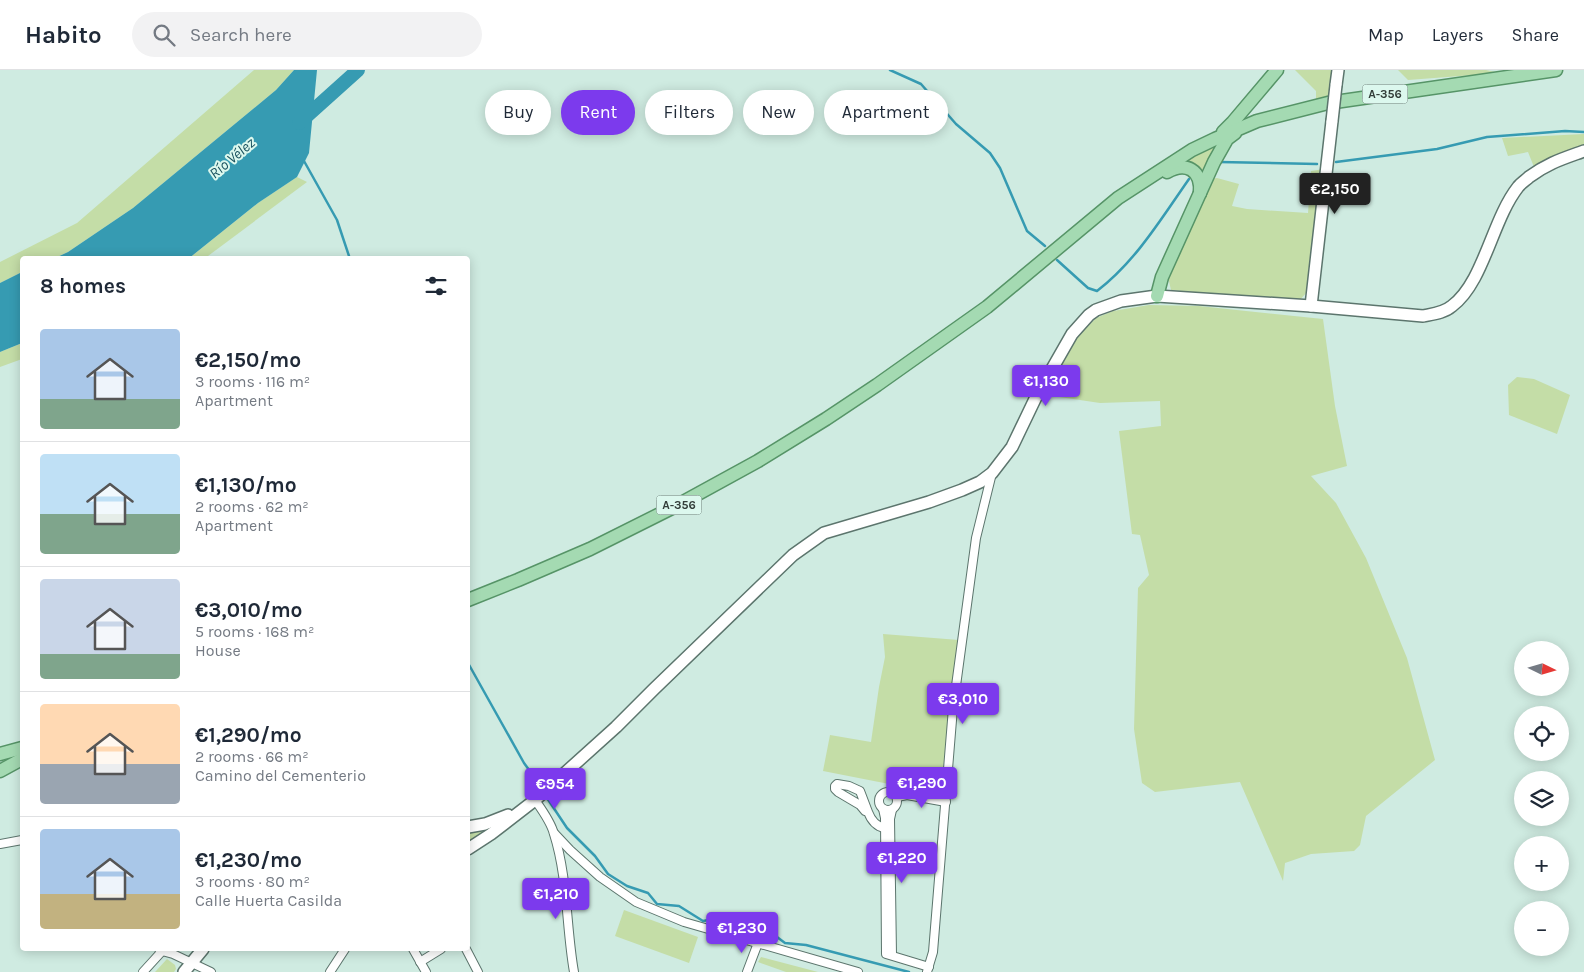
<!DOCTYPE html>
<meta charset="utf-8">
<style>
:root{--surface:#fff;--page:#f2f2f3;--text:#1f2937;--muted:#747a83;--line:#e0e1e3;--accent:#7c3aed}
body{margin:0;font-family:Karla,sans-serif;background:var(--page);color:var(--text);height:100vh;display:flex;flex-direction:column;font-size:19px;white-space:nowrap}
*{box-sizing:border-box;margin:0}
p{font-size:16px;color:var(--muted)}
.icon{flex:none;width:28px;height:28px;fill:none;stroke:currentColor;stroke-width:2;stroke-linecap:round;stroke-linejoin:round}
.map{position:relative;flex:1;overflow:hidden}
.side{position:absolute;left:20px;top:186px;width:450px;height:695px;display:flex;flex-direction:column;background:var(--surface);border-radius:5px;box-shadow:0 2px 12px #0003}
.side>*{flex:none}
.top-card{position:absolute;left:485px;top:20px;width:475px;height:45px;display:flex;gap:10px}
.needle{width:32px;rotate:95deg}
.controls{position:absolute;left:1514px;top:571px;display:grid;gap:10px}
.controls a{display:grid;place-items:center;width:55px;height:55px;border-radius:50%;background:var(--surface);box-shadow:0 2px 12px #0003;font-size:25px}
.price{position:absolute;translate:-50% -42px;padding:0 11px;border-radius:5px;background:var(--accent);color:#fff;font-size:16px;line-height:32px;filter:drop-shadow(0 1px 2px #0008)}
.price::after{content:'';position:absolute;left:50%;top:30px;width:15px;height:11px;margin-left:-8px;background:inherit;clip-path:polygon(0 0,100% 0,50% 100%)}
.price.current{background:#222;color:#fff}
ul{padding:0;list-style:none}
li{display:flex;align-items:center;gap:15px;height:125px;padding:0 20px}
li+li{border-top:1px solid var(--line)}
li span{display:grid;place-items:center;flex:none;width:140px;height:100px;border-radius:5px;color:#555}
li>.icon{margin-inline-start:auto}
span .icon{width:60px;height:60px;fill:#fffc;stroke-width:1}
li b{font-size:21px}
h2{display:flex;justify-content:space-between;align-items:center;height:60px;padding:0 20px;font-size:21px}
.pill{padding:0 18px;border-radius:22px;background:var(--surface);box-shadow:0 2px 12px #0003;font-size:18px;line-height:45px}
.pill.current{background:var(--accent);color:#fff}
header{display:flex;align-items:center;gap:30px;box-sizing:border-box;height:70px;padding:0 25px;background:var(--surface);border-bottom:1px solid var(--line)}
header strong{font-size:24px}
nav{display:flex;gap:28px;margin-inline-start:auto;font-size:18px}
.search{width:350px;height:45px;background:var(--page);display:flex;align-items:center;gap:12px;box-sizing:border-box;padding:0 18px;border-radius:28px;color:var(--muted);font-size:19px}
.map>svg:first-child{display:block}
</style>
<header>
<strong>Habito</strong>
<div class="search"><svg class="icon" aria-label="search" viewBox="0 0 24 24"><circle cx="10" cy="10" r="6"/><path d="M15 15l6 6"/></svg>Search here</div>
<nav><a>Map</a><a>Layers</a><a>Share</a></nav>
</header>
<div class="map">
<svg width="1584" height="902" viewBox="0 0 1584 902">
<rect width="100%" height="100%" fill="#cfebe1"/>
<!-- green -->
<g fill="#c4dda7">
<polygon points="254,0 294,0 276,20 133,138 68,182 53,189 22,189 22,202 0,213 0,192 77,153"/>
<polygon points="1295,0 1335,0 1331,29 1316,32 1316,21"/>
<polygon points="1398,0 1486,0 1500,3 1408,10"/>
<polygon points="1584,64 1584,78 1534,97 1528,82 1508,86 1502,68"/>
<polygon points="1223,70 1204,108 1183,92"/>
<polygon points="1324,99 1307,222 1298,232 1171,220 1168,207 1210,109 1217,108 1239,114 1232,136 1247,139 1308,143 1311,101"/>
<polygon points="297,107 307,112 204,189 188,189 258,133"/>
<polygon points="1149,235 1199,236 1323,249 1335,336 1347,396 1311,406 1336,433 1366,488 1407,588 1435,690 1366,746 1360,775 1354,781 1311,784 1285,793 1283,811 1240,712 1155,722 1142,713 1134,659 1138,518 1149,505 1140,465 1132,464 1119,361 1161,356 1160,331 1100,333 1046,325 1074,271 1096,248 1113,241"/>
<polygon points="22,273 22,289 0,297 0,282"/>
<polygon points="1517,307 1534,309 1570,325 1557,364 1509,345 1508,315"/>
<polygon points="883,564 959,570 940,724 823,701 830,665 871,672 879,617 885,587"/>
<polygon points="489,758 490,759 468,774 468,762"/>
<polygon points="624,840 698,867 689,893 615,866"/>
<polygon points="761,887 818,902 786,902 758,892"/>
<polygon points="167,889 175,895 176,899 174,902 155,902"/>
</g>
<!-- water -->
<g fill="#369bb2">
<polygon points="294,0 317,0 309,83 297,107 258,133 188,189 53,189 68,182 133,138 276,20"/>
<polygon points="22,202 22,273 0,282 0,213"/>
</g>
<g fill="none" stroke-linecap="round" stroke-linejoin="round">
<!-- stream -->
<g stroke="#369bb2" stroke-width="2.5">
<polyline points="890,0 921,14 956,54 990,83 1000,98 1027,161 1045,176"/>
<polyline points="304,91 337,150 350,189"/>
<polyline points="1219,92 1317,94"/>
<polyline points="1336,92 1437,79 1487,67 1565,61 1584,62"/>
<path d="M1057 190 1088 218 1097 221C1136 191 1161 149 1189 109"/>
<polyline points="468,593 524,693 540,715"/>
<polyline points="547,728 567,758 595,786 608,804 627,816 648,823 657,834 679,836 703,851 714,849 728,858 753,861 777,867 785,873 806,875 909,902"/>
</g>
<!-- river -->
<polyline stroke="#369bb2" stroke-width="14" points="299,53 358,0"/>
<!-- street casing -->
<g stroke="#5c756d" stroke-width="10">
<g id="street">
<circle cx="888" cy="731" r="9"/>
<polyline points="897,727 907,725 946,732"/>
<path d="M535 730C542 740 551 752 554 764 568 808 566 857 574 902"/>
<polyline points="883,739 885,748 886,884 929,897"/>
<path d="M868 742 860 721 849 716 837 714 835 716V719L838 722 860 735 865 741 868 742C871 750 876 756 884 758"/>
<polyline points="554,763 570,780 600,807 636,832 684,852 858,902"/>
<polyline points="0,774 22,770"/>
<polyline points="159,879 162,881 173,884 211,902"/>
<polyline points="413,879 426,902"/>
<polyline points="466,879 478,902"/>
<polyline points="892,885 890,749 892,740"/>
<polyline points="420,892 441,879"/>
<polyline points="143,902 164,879"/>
<polyline points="330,902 345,879"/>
<polyline points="747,902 758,873"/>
<polyline points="927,902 933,882 953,638 976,468 992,403"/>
</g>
</g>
<!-- secondary casing -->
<g stroke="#5c756d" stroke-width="14">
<g id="secondary">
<polyline points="1336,15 1338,0"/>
<polyline points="1311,236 1332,51"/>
<polyline points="468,757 485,754 508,745"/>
<path d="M468 779 491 764 535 730 616 657 654 619 793 485 824 463 929 432 962 420 980 412 992 403 1012 377 1036 327 1072 264 1089 245 1096 240 1121 231 1157 226 1311 236 1423 246C1433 244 1444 243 1452 236 1484 212 1492 150 1518 117 1521 113 1526 110 1529 107 1548 93 1562 89 1584 81"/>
<polyline points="184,902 203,879"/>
</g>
</g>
<!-- primary casing -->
<g stroke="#569467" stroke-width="15">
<g id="primary">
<polyline points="1223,62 1233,52 1277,0"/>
<path d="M1167 102C1186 91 1202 100 1200 123"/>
<polyline points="1157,226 1162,207 1214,92 1227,69 1235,63"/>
<polyline points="468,530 518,510 590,479 674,437 758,391 826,349 877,315 987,237 1118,128 1192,80 1215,69 1257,51 1328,33 1556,0"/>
<polyline points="0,684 22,678"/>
<polyline points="0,701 22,689"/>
</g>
</g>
<!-- street -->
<use href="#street" stroke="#fff" stroke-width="8"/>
<!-- secondary -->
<use href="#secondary" stroke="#fff" stroke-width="11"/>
<!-- primary -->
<use href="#primary" stroke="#a4dab2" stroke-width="12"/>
<!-- secondary-bridge casing -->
<g stroke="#5c756d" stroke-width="14" stroke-linecap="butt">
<polyline id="secondary-bridge" points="1332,51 1336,15"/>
</g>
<!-- secondary-bridge -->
<use href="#secondary-bridge" stroke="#fff" stroke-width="11"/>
</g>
<g text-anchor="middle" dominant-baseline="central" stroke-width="4" stroke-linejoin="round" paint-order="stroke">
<!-- shield labels -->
<g fill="#dcf8ee" stroke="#667671" stroke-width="1">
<rect x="1362.5" y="14.5" width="45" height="19" rx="4"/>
<rect x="656.5" y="425.5" width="45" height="19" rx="4"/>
</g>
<g font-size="12" font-weight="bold" fill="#343f3b">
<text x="1385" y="24">A-356</text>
<text x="679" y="435">A-356</text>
</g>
<!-- water labels -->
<g font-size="15" font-style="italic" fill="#19515e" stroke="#dcf8ee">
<text transform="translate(232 88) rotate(-40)">Río Vélez</text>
</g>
</g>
</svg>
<div class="controls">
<a><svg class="needle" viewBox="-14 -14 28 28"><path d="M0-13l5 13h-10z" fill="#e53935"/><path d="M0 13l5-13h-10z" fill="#747a83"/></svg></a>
<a><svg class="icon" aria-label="locate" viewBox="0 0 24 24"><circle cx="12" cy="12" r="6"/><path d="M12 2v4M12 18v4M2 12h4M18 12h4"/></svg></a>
<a><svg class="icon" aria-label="layers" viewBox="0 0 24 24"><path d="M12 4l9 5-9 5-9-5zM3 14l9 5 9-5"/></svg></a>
<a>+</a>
<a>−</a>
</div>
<b class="price current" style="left:1335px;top:145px">€2,150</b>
<b class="price" style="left:1046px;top:337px">€1,130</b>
<b class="price" style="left:963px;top:655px">€3,010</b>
<b class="price" style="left:922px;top:739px">€1,290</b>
<b class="price" style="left:555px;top:740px">€954</b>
<b class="price" style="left:902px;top:814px">€1,220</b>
<b class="price" style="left:556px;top:850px">€1,210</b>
<b class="price" style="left:742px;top:884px">€1,230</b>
<div class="top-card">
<a class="pill">Buy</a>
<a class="pill current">Rent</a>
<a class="pill">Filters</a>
<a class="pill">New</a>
<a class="pill">Apartment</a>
</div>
<section class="side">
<h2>8 homes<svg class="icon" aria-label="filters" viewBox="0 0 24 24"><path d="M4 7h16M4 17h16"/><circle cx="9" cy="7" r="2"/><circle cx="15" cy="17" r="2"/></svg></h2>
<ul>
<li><span style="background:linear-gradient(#a9c7e8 70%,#7fa58c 0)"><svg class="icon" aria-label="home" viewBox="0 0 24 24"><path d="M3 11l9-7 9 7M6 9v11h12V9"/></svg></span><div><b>€2,150/mo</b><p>3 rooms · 116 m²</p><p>Apartment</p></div></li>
<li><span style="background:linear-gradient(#bfe0f5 60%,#7fa58c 0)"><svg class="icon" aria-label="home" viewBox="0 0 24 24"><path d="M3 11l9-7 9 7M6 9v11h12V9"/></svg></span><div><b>€1,130/mo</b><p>2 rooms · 62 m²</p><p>Apartment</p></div></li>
<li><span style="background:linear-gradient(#c9d6e8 75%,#7fa58c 0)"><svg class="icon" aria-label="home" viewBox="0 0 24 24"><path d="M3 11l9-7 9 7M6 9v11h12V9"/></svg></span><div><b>€3,010/mo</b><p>5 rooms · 168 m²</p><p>House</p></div></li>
<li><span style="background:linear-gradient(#ffd9b3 60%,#9aa5b1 0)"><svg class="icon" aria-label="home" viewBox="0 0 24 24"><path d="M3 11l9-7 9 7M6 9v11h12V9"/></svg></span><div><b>€1,290/mo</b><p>2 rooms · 66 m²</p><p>Camino del Cementerio</p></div></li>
<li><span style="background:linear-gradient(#a9c7e8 65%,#c2b280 0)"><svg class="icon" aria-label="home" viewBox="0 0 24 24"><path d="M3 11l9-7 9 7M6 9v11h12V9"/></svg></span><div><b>€1,230/mo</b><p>3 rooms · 80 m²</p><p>Calle Huerta Casilda</p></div></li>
</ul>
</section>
</div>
